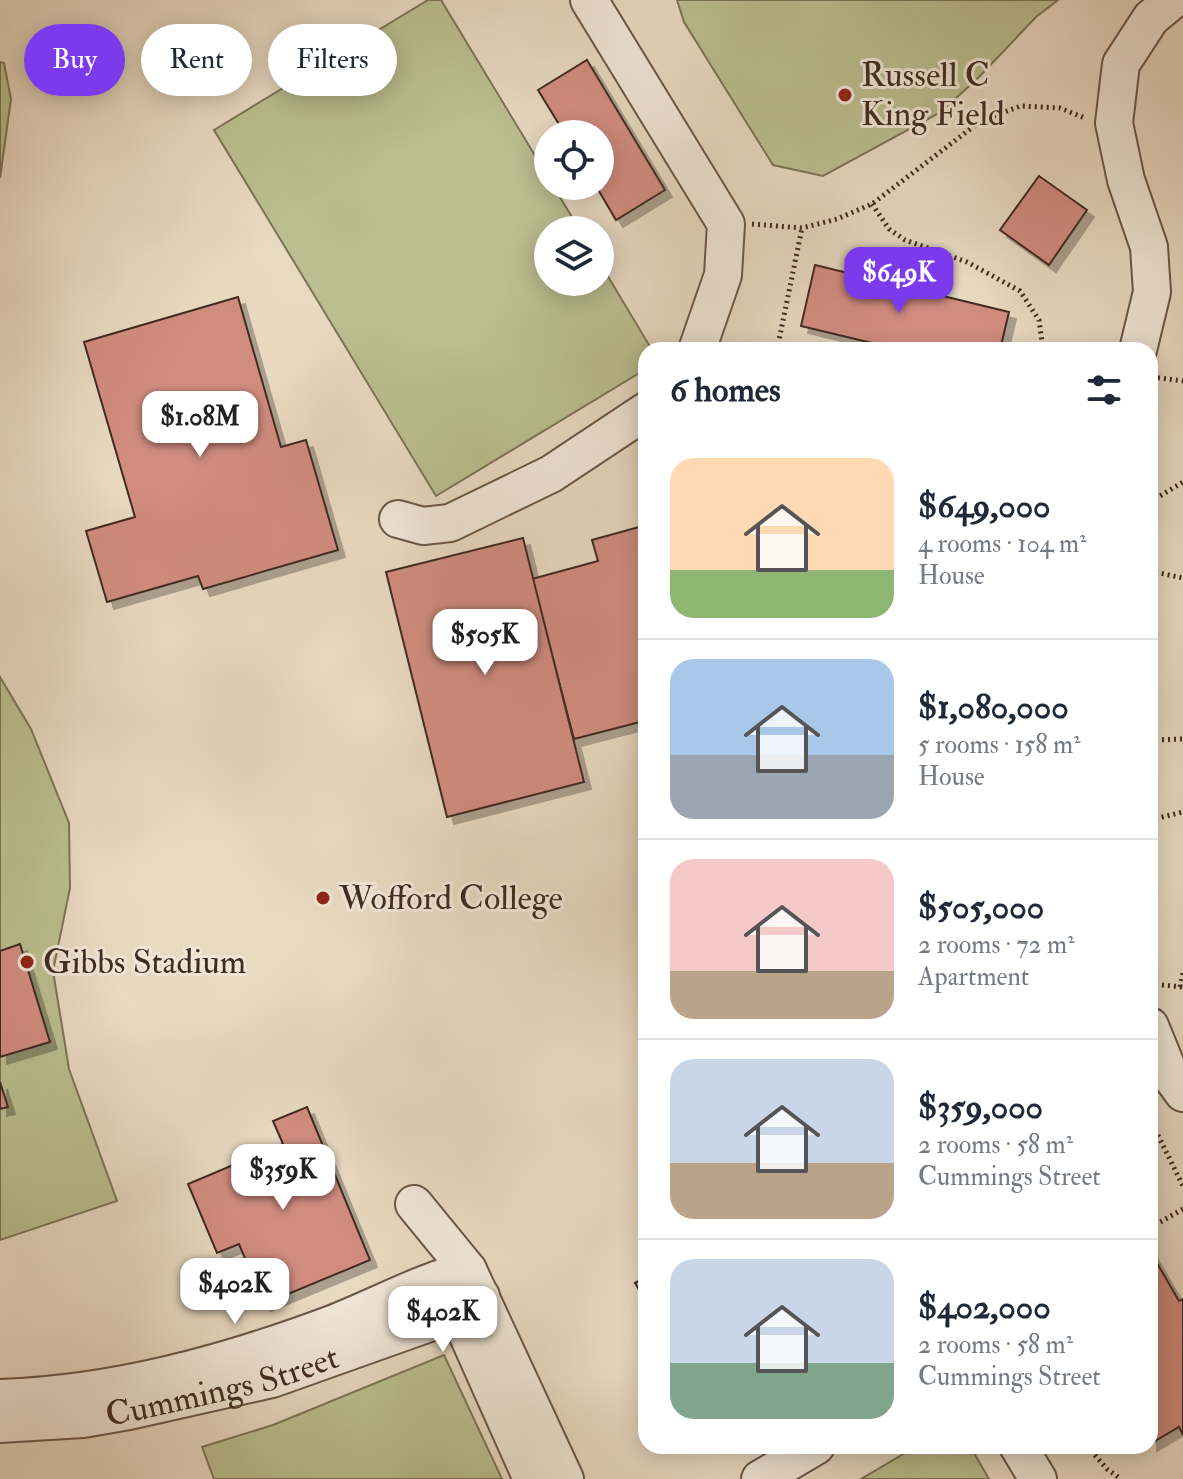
<!DOCTYPE html>
<meta charset="utf-8">
<style>
:root{--surface:#fff;--page:#f6f6f7;--text:#1f2937;--muted:#747a83;--line:#e0e1e3;--accent:#7c3aed}
body{margin:0;font-family:"IM FELL Double Pica",serif;background:var(--page);color:var(--text);height:100vh;display:flex;flex-direction:column;font-size:30px;white-space:nowrap}
*{box-sizing:border-box;margin:0}
p{font-size:26px;color:var(--muted)}
.icon{flex:none;width:44px;height:44px;fill:none;stroke:currentColor;stroke-width:2;stroke-linecap:round;stroke-linejoin:round}
.map{position:relative;flex:1;overflow:hidden}
.side{position:absolute;left:638px;top:342px;width:520px;height:1112px;display:flex;flex-direction:column;background:var(--surface);border-radius:24px;box-shadow:0 4px 20px #0003}
.side>*{flex:none}
.top-card{position:absolute;left:24px;top:24px;width:494px;height:72px;display:flex;gap:16px}
.controls{position:absolute;left:534px;top:120px;display:grid;gap:16px}
.controls a{display:grid;place-items:center;width:80px;height:80px;border-radius:50%;background:var(--surface);box-shadow:0 4px 20px #0003;font-size:40px}
.price{position:absolute;translate:-50% -68px;padding:0 18px;border-radius:16px;background:#fff;color:#222;font-size:26px;line-height:52px;filter:drop-shadow(0 2px 4px #0008)}
.price::after{content:'';position:absolute;left:50%;top:48px;width:24px;height:18px;margin-left:-12px;background:inherit;clip-path:polygon(0 0,100% 0,50% 100%)}
.price.on{background:var(--accent);color:#fff}
ul{padding:0;list-style:none}
li{display:flex;align-items:center;gap:24px;height:200px;padding:0 32px}
li+li{border-top:2px solid var(--line)}
li span{display:grid;place-items:center;flex:none;width:224px;height:160px;border-radius:24px;color:#555}
li>.icon{margin-inline-start:auto}
span .icon{width:96px;height:96px;fill:#fffc;stroke-width:1}
li b{font-size:34px}
h2{display:flex;justify-content:space-between;align-items:center;height:96px;padding:0 32px;font-size:34px}
.chip{padding:0 28px;border-radius:36px;background:var(--surface);box-shadow:0 4px 20px #0003;font-size:28px;line-height:72px}
.chip.on{background:var(--accent);color:#fff}
.map>svg:first-child{display:block}
</style>
<div class="map">
<svg width="1183" height="1479" viewBox="0 0 1183 1479">
<defs>
<filter id="shadow"><feDropShadow dx="7" dy="7" stdDeviation="0" flood-color="#0004"/></filter>
</defs>
<rect width="100%" height="100%" fill="#e8d9c1"/>
<filter id="stains"><feTurbulence type="fractalNoise" baseFrequency=".0025" numOctaves="4"/><feColorMatrix values="0 0 0 0 .2 0 0 0 0 .09 0 0 0 0 .02 0 0 0 .5 -.17"/></filter>
<radialGradient id="worn" r=".72"><stop offset=".6" stop-color="#630" stop-opacity="0"/><stop offset="1" stop-color="#630" stop-opacity=".3"/></radialGradient>
<!-- green -->
<g fill="#babe90" stroke="#7d7458" stroke-width="2">
<polygon points="428,0 441,0 548,177 548,186 553,186 580,230 548,230 548,282 600,282 600,263 652,350 646,350 646,369 436,496 214,130"/>
<polygon points="677,0 1058,0 1036,17 979,77 941,112 823,176 773,165 684,22"/>
<polygon points="0,62 4,63 11,99 0,178"/>
<polygon points="0,677 31,729 69,823 70,888 53,971 69,1069 117,1201 0,1240"/>
<polygon points="444,1355 502,1479 214,1479 202,1447 273,1425"/>
<polygon points="917,1446 970,1446 989,1479 861,1479"/>
</g>
<!-- building -->
<g fill="#d18c80" stroke="#402b21" stroke-width="2" filter="url(#shadow)">
<polygon points="587,60 665,190 616,220 596,186 600,186 600,134 565,134 538,90"/>
<polygon points="1039,176 1087,210 1049,265 1000,230"/>
<polygon points="815,265 1009,312 1000,350 901,350 801,326"/>
<polygon points="238,297 281,447 306,440 338,550 203,589 198,576 107,602 86,531 135,517 84,342"/>
<polygon points="646,525 646,745 640,722 574,739 532,579 598,561 592,540"/>
<polygon points="523,538 584,782 447,817 386,572"/>
<polygon points="20,944 50,1042 0,1057 0,951"/>
<polygon points="0,1082 8,1107 0,1109"/>
<polygon points="307,1107 370,1260 264,1304 239,1244 217,1253 188,1184 283,1144 273,1121"/>
<polygon points="1150,1251 1179,1301 1183,1299 1183,1435 1179,1427 1150,1444"/>
<polygon points="646,1277 646,1302 635,1283"/>
</g>
<g fill="none" stroke-linecap="round" stroke-linejoin="round">
<!-- minor casing -->
<g stroke="#6a5649" stroke-width="40">
<g id="minor">
<polyline points="589,0 726,224 723,275 697,350"/>
<polyline points="1138,350 1152,292 1149,247 1126,180 1114,123 1121,64 1151,18 1173,0"/>
<polyline points="398,519 423,526 450,523 551,474 646,411"/>
<polyline points="1150,1026 1170,1075 1183,1093"/>
<polyline points="414,1204 468,1270 565,1479"/>
<polyline points="448,1291 532,1479"/>
<path d="M0 1398C115 1394 225 1364 332 1324 378 1306 421 1282 468 1270"/>
<path id="s1" d="M0 1424 83 1419 129 1411 272 1379 435 1321 481 1296"/>
<polyline points="1018,1446 1038,1479"/>
<polyline points="760,1479 816,1446"/>
</g>
</g>
<!-- path -->
<g stroke="#402b21" stroke-width="5" stroke-dasharray="2 4" stroke-linecap="butt">
<polyline points="872,204 889,229 905,240 967,262 1020,291 1039,320 1043,350"/>
<polyline points="752,224 802,228 837,219 872,204 982,120 1021,106 1060,108 1085,118"/>
<polyline points="777,350 802,228"/>
<polyline points="1152,377 1183,381"/>
<polyline points="1150,502 1183,482"/>
<polyline points="1150,571 1183,578"/>
<polyline points="1150,740 1183,739"/>
<polyline points="1150,820 1183,812"/>
<polyline points="1150,984 1183,987"/>
<polyline points="1180,987 1183,973"/>
<polyline points="1150,1119 1183,1186"/>
<polyline points="1150,1228 1183,1209"/>
<polyline points="1087,1446 1107,1469 1121,1479"/>
</g>
<!-- minor -->
<use href="#minor" stroke="#f0e6d7" stroke-width="36"/>
</g>
<!-- markers -->
<g fill="#8f2418" stroke="#f0e6d7" stroke-width="3">
<circle cx="845" cy="95" r="8"/>
<circle cx="323" cy="898" r="8"/>
<circle cx="27" cy="962" r="8"/>
</g>
<g text-anchor="middle" dominant-baseline="central" stroke-width="6" stroke-linejoin="round" paint-order="stroke">
<!-- poi labels -->
<g font-size="34" fill="#402b21" stroke="#f0e6d7" text-anchor="start">
<text x="861" y="75">Russell C<tspan x="861" dy="39">King Field</tspan></text>
<text x="339" y="898">Wofford College</text>
<text x="43" y="962">Gibbs Stadium</text>
</g>
<!-- street labels -->
<g font-size="34" fill="#402b21" stroke="#f0e6d7">
<text stroke="none"><textPath href="#s1" startOffset="226">Cummings Street</textPath></text>
</g>
</g>
<rect width="100%" height="100%" filter="url(#stains)"/>
<rect width="100%" height="100%" fill="url(#worn)"/>
</svg>
<div class="controls">
<a><svg class="icon" aria-label="locate" viewBox="0 0 24 24"><circle cx="12" cy="12" r="6"/><path d="M12 2v4M12 18v4M2 12h4M18 12h4"/></svg></a>
<a><svg class="icon" aria-label="layers" viewBox="0 0 24 24"><path d="M12 4l9 5-9 5-9-5zM3 14l9 5 9-5"/></svg></a>
</div>
<b class="price on" style="left:899px;top:315px">$649K</b>
<b class="price" style="left:200px;top:459px">$1.08M</b>
<b class="price" style="left:485px;top:677px">$505K</b>
<b class="price" style="left:283px;top:1212px">$359K</b>
<b class="price" style="left:235px;top:1326px">$402K</b>
<b class="price" style="left:443px;top:1354px">$402K</b>
<div class="top-card">
<a class="chip on">Buy</a>
<a class="chip">Rent</a>
<a class="chip">Filters</a>
</div>
<section class="side">
<h2>6 homes<svg class="icon" aria-label="filters" viewBox="0 0 24 24"><path d="M4 7h16M4 17h16"/><circle cx="9" cy="7" r="2"/><circle cx="15" cy="17" r="2"/></svg></h2>
<ul>
<li><span style="background:linear-gradient(#ffd9b3 70%,#8fb573 0)"><svg class="icon" aria-label="home" viewBox="0 0 24 24"><path d="M3 11l9-7 9 7M6 9v11h12V9"/></svg></span><div><b>$649,000</b><p>4 rooms · 104 m²</p><p>House</p></div></li>
<li><span style="background:linear-gradient(#a9c7e8 60%,#9aa5b1 0)"><svg class="icon" aria-label="home" viewBox="0 0 24 24"><path d="M3 11l9-7 9 7M6 9v11h12V9"/></svg></span><div><b>$1,080,000</b><p>5 rooms · 158 m²</p><p>House</p></div></li>
<li><span style="background:linear-gradient(#f6c9c9 70%,#b9a48a 0)"><svg class="icon" aria-label="home" viewBox="0 0 24 24"><path d="M3 11l9-7 9 7M6 9v11h12V9"/></svg></span><div><b>$505,000</b><p>2 rooms · 72 m²</p><p>Apartment</p></div></li>
<li><span style="background:linear-gradient(#c9d6e8 65%,#b9a48a 0)"><svg class="icon" aria-label="home" viewBox="0 0 24 24"><path d="M3 11l9-7 9 7M6 9v11h12V9"/></svg></span><div><b>$359,000</b><p>2 rooms · 58 m²</p><p>Cummings Street</p></div></li>
<li><span style="background:linear-gradient(#c9d6e8 65%,#7fa58c 0)"><svg class="icon" aria-label="home" viewBox="0 0 24 24"><path d="M3 11l9-7 9 7M6 9v11h12V9"/></svg></span><div><b>$402,000</b><p>2 rooms · 58 m²</p><p>Cummings Street</p></div></li>
</ul>
</section>
</div>
